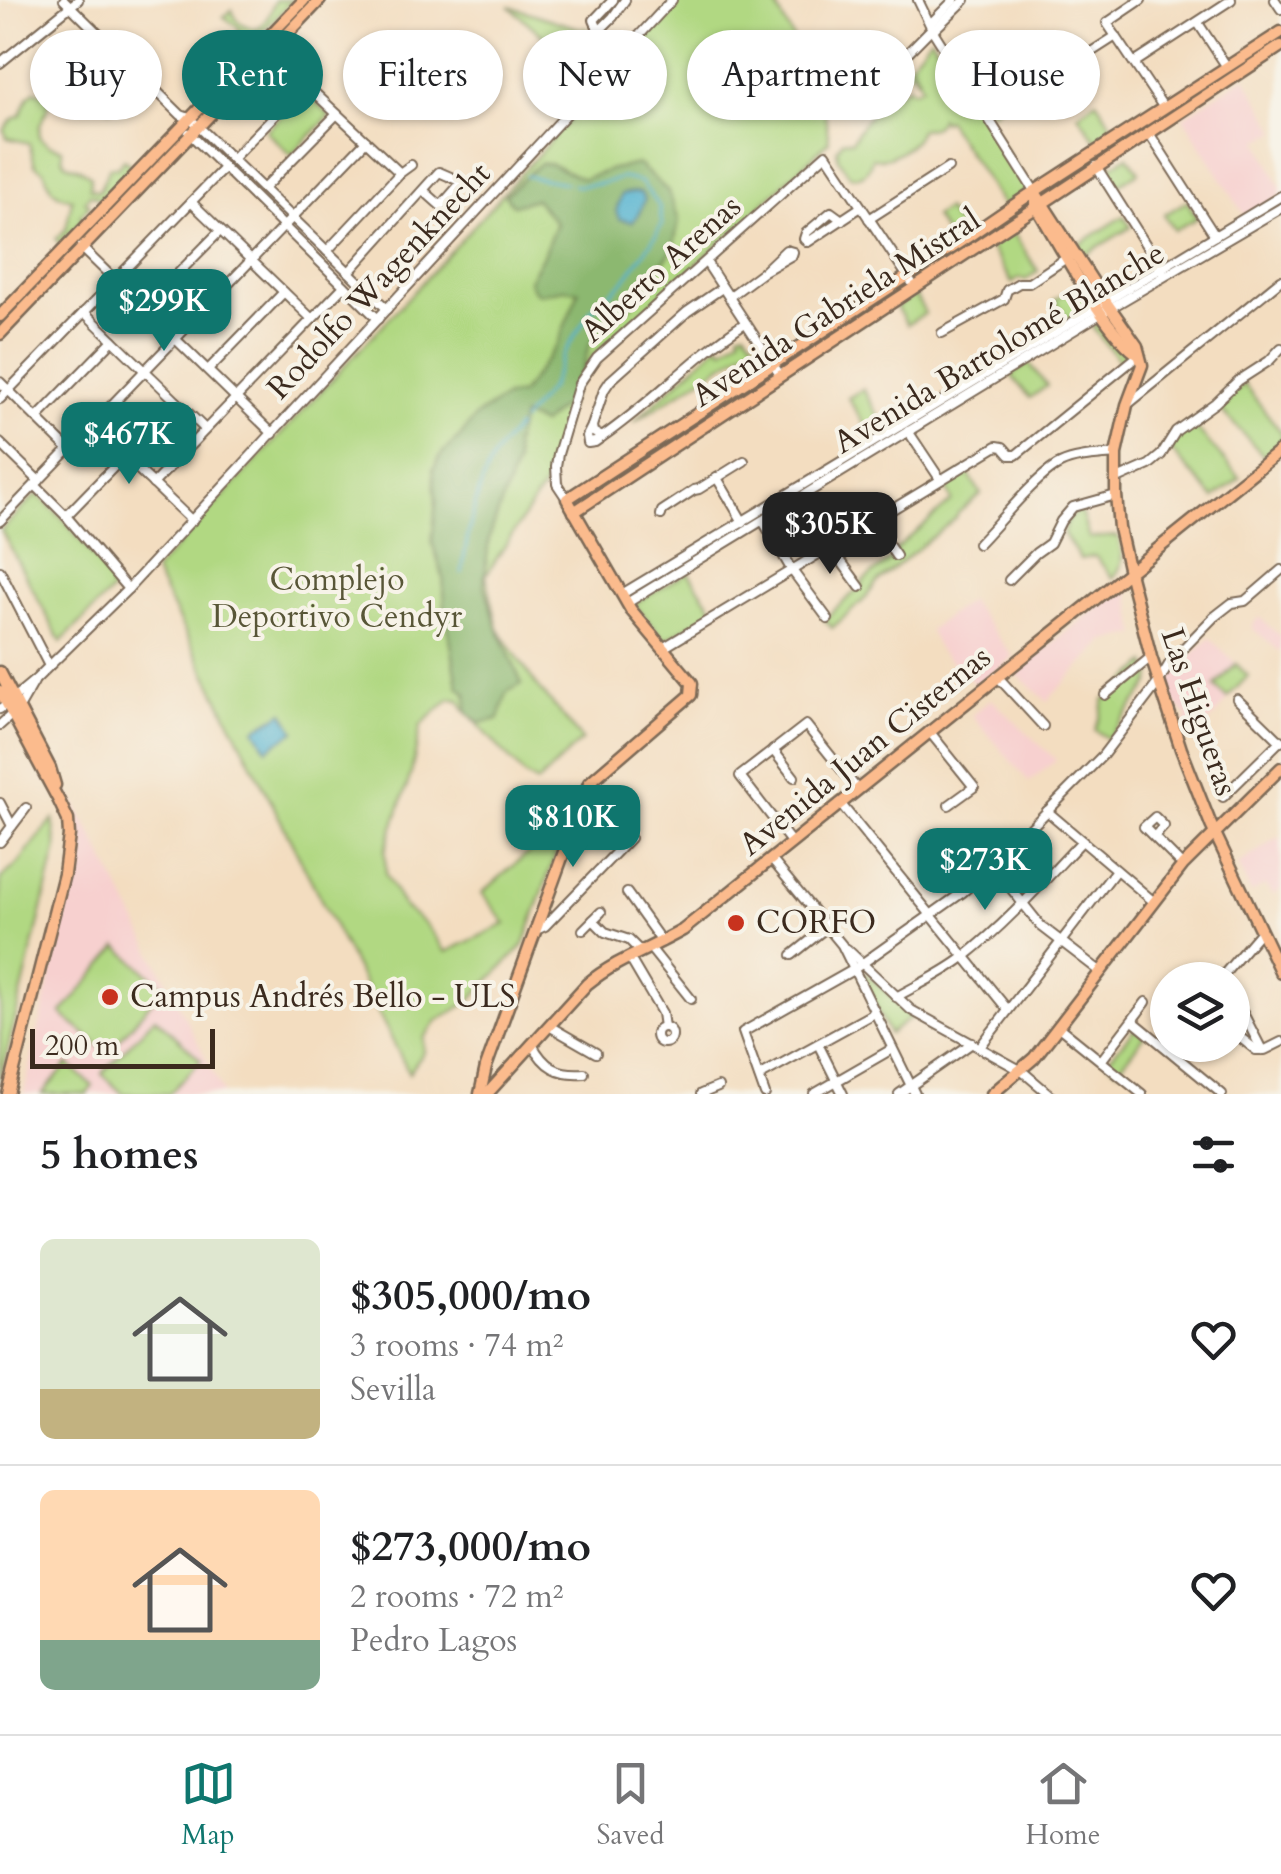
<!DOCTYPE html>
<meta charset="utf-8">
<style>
:root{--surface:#fff;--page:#f2f2f2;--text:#202124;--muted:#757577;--line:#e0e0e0;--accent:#0f766e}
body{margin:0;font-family:Cardo,serif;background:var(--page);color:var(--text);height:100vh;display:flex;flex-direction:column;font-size:38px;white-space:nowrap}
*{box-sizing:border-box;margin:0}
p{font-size:32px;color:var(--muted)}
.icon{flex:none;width:55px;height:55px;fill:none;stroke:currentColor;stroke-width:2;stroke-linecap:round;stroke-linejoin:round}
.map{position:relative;height:1094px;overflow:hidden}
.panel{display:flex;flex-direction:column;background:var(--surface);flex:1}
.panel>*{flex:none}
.banner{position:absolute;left:30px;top:30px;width:1222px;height:90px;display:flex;gap:20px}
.tools{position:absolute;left:1150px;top:962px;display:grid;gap:20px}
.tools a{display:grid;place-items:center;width:100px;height:100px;border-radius:50%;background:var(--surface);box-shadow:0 2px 8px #0004;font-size:50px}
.scale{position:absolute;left:30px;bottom:25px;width:185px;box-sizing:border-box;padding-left:10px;border:5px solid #3b2a1e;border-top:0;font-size:28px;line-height:35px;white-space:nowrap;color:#3b2a1e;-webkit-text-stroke:8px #f7f3e8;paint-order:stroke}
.price{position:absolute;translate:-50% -85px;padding:0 22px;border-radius:20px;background:var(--accent);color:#fff;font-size:32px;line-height:65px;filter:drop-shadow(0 2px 5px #0008)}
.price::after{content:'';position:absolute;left:50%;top:60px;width:30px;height:22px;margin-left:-15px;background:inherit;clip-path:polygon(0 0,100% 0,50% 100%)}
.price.active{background:#222;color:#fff}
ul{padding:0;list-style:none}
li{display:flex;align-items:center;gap:30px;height:250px;padding:0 40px}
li+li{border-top:2px solid var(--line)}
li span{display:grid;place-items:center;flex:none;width:280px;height:200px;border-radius:15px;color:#555}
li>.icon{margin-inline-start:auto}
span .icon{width:120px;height:120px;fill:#fffc;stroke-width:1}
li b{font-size:42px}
h2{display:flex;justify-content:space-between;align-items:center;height:120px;padding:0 40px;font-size:42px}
.pill{padding:0 35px;border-radius:45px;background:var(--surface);box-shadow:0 2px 8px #0004;font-size:35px;line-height:90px}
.pill.active{background:var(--accent);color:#fff}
.menu{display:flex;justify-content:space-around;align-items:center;height:140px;border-top:2px solid var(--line);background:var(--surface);font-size:28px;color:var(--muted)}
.menu a{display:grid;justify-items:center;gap:5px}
.menu .active{color:var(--accent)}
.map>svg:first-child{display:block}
</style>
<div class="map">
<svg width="1281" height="1094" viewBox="0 0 1281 1094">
<rect width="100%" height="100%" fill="#f7f3e8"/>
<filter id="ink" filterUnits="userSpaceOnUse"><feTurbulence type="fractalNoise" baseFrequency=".01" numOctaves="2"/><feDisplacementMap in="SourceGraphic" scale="20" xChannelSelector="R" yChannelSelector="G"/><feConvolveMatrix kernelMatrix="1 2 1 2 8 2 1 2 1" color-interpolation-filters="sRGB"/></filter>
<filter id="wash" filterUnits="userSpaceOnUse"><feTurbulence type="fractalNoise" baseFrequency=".0048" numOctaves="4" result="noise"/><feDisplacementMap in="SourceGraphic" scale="40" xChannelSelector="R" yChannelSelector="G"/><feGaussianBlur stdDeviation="2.25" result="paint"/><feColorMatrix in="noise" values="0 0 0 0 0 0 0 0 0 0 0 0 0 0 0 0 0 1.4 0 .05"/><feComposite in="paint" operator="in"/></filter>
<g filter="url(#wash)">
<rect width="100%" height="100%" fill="#f3ddc0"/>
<!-- built -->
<g fill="#f7d0cf">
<polygon points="1245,77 1277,131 1259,141 1281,189 1281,196 1246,218 1183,117"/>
<polygon points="1127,584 1137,635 1105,641 1047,701 1015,673"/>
<polygon points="969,600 1013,657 977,686 939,651 929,630"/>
<polygon points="1259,617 1281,637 1281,653 1251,627"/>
<polygon points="1210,638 1249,676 1194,740 1182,728 1188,717 1167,696 1164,686 1172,668 1182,657 1186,661"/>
<polygon points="991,699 1056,760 1029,782 972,715"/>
<polygon points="53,765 92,834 224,1094 24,1094 73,879 76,836"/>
<polygon points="1278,837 1281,841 1281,889 1274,895 1264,885 1251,893 1238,865"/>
</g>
<!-- green -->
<g fill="#b1d882" stroke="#768150" stroke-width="2.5">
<path d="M275 0H293L221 74 215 69 228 63 219 61 226 60 240 33 238 27 224 17 232 10C236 22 246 28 258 29L268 17Z"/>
<polygon points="678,0 773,0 822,93 829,141 748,218 593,356 573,388 551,468 551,475 486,575 498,629 535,683 582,740 537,783 525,776 466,711 459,700 450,699 421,725 411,774 385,851 386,875 404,907 426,925 446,952 506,924 482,893 558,827 563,833 524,945 466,1004 437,1021 424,1038 424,1052 409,1073 154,571 430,274"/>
<polygon points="509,6 581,29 584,28 596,36 580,40 580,43 585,47 580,54 584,62 578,67"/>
<path d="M931 37 1029 189 1003 206 946 119 943 122 940 118C938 127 930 129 920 129 915 146 890 162 872 158 870 170 863 179 850 176L838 158 837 149 843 140 852 141C866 115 883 99 909 86L913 91 922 86 912 71 907 73 904 69 909 64 920 79 910 63Z"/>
<polygon points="988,68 1010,99 990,112 969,81"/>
<polygon points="117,73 132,87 110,109 96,95"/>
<path d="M34 91 44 94C59 109 35 115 40 138L49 145 62 149 63 159 66 164 80 169 91 176 90 188 99 191 110 167H118L123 159 134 168 103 200 90 194 85 201 90 205 80 216 83 220 59 244 56 239 66 229 72 199C51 194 50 188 44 171L35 165 29 143 7 138 4 130 12 120 21 115 28 97Z"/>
<polygon points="304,91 330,116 291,155 266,131"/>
<polygon points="1096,100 1115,130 1097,142 1078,114"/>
<polygon points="1128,156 1139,172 1117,186 1106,170"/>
<polygon points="1187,201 1197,218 1174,230 1164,215"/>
<polygon points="1025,203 1028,205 1027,208 917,280 914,275"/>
<polygon points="946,209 962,232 949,240 934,217"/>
<polygon points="1124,216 1131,227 1081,257 1075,247"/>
<polygon points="1012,231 1038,271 1026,280 1019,278 1012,283 989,246"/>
<polygon points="906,281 909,286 783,369 780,365"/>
<polygon points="1077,286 1089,306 1068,319 1054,300"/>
<polygon points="915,295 925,313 907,325 896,307"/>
<polygon points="1100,322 1128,358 1127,362 1122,364 1092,327"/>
<polygon points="745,330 756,343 633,423 719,344 723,349 741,336 739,332"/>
<polygon points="1029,363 1047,386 1030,398 1011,375"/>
<polygon points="772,369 775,374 580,502 577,501 577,497"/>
<polygon points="1244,384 1281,432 1281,443 1265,457 1218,407"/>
<polygon points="863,389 887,430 873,438 848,398"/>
<polygon points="1194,426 1240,478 1214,498 1167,446 1175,434 1187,432"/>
<polygon points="966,470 981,494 958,513 956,518 878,581 864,600 832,628 824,619 863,585 862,582 890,560 895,550 952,501 944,484"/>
<polygon points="37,494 66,522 117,586 61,642 1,530"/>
<path d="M1080 509 1089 538 1118 536C1122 553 1126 564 1113 578L1095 556 1080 559 1063 533 1068 519Z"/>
<polygon points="688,572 715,611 665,640 634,604"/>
<polygon points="1147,663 1152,676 1150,684 1108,739 1095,730 1100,718 1104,700 1123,686"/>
<polygon points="1236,664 1248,676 1227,698 1215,686"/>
<polygon points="53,819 57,848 0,1081 0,879 18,864"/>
<polygon points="118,947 164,987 108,1053 61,1014"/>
<polygon points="862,970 913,1016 889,1034 861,976"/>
<polygon points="155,1017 201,1060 169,1094 123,1094 102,1074"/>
<polygon points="1135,1028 1144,1036 1118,1070 1107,1061"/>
<polygon points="68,1064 93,1086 87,1094 42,1094"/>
</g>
<!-- forest -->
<polygon fill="#8cb870" stroke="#647147" stroke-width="2.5" points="540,163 551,164 583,179 612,169 638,164 668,191 679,220 673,249 632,305 605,322 589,346 582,370 564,405 542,424 522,416 514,446 516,463 489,538 484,584 498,629 522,684 507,692 499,719 480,723 467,713 467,694 458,686 445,608 443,577 432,542 436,502 433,469 443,452 460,437 476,416 506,397 521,394 557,345 579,291 564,289 538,294 532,288 529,280 543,255 556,223 535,199 513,205 505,195"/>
<!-- water -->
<g fill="#51b2d0" stroke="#466e77" stroke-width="2.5">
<polygon points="633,192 641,193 645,199 639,213 632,222 619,219 616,211 622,194"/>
<polygon points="284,712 295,731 267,749 255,729"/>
</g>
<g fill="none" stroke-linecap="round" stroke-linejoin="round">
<!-- stream -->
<g stroke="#51b2d0" stroke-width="2.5">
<polyline points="526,176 566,183"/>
<polyline points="522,421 550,388 564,353 591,310 624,281 655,237 662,224 659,206 641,182 623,178 598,184 579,186 573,185"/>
<path d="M462 573C467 535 475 492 493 458 499 447 509 437 517 427"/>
</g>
</g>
</g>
<g filter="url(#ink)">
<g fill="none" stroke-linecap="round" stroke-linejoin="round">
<!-- minor casing -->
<g stroke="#7b6957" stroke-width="12">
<g id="minor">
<polyline points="64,0 181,115 189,118 198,126 387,309"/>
<polyline points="613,0 594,20 601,36 622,54"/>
<polyline points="918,0 933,31 1035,192"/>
<polyline points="1141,0 1107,23 1164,108"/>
<polyline points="1275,0 1281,9"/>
<polyline points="1198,23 1227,67"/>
<polyline points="930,24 954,0"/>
<polyline points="599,31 613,17 625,0"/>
<polyline points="933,31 965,0"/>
<polyline points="271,52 400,173"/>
<polyline points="0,63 78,0"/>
<polyline points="1134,63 1231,0"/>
<polyline points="1032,90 1037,94 1043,93 1073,74 1074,63"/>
<polyline points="867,94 932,28"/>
<path d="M989 119 1032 90 1031 85C1038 74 1054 67 1065 60L1074 63 1116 36"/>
<polyline points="189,133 378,319"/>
<polyline points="1149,133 1215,236"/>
<polyline points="232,159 305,84"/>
<polyline points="1096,166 1163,272"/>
<polyline points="263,189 337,114"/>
<polyline points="191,202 312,319"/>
<polyline points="869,219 948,168"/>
<polyline points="842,220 831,212 806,233 804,239 808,242 861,207"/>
<polyline points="81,247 273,434"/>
<polyline points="327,251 400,173 411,165"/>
<polyline points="706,262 780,375"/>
<polyline points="349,272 439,172 462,182 441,206 423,190"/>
<path d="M722 288 687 312 610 381 604 390 592 426 593 432 602 437C653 402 694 356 745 323"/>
<polyline points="729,297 764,271 786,250 793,252 792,255 764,271"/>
<polyline points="144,308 220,231"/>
<polyline points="84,312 205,429"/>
<polyline points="942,333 1004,299 1007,290 1019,283 1029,283 1071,255"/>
<polyline points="208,370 284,292"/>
<polyline points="0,382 69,450"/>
<polyline points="0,399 224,168"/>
<polyline points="1127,405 1281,280"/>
<polyline points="37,418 113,340"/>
<polyline points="93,426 192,521"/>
<polyline points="592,426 587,436 588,443 595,442 602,437"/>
<polyline points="908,431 940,479"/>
<polyline points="0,443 39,481"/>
<polyline points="717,478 743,522"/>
<polyline points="1115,480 1149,465 1161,455 1176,431 1215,403 1238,381 1269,361 1281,348"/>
<polyline points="153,484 344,286"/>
<polyline points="35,485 66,516 128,589"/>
<polyline points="567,499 557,484 556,466 558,454 579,384 597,358 826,154 914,286"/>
<polyline points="661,515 662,511 694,490 699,489 744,461"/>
<polyline points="66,516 177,402"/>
<polyline points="0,521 366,141"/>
<polyline points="763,521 791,569 828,619"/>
<polyline points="872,521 896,556"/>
<path d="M978 544C998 524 1037 475 1060 464 1077 456 1098 456 1116 454"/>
<polyline points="830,546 860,587"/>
<polyline points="0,571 49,666"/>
<polyline points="1009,580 1036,553 1050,543 1061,521 1073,507 1116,495"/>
<polyline points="622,594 1281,196"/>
<polyline points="627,603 1102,313 1281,208"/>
<polyline points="663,648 997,446 1003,447 1010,455 1016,455 1139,355"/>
<polyline points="997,676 1043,726"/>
<polyline points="1105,695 1151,657"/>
<polyline points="1237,699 1281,742"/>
<polyline points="0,709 36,679 128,589 672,0"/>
<polyline points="0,725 19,708 34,682"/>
<polyline points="929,731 974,787 949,805"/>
<polyline points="773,750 794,777"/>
<polyline points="1223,797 1281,740"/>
<polyline points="0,803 12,826"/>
<polyline points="840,803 1008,1010"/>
<polyline points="1047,811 1153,901"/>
<polyline points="1154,837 1164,826 1155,817 1144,827 1178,861 1183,865"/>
<polyline points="0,842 26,808"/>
<polyline points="791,842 740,776 806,725 857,789"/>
<polyline points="771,859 842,945 915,1094"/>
<polyline points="993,866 1041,926 1101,972"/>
<polyline points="627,893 662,942"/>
<polyline points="593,920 605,932 629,940 641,952"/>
<polyline points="536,930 545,926 630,838"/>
<polyline points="583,930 601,912"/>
<polyline points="651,949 691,999"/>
<polyline points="847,949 911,1010 1022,1071 1049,1094"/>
<polyline points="792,955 827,927"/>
<polyline points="629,957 662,1013 664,1027"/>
<polyline points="1219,980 1261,931"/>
<path d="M896 997C919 984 944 973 964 957 1007 923 1044 881 1082 841"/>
<polyline points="1133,1021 1222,1094"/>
<polyline points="1232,1024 1243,1013 1262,1050"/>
<polyline points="549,1026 596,1053"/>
<circle cx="664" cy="1035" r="8"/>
<polyline points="1060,1028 1142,1094"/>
<polyline points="1232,1031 1256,1050 1265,1050 1281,1042"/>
<path d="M532 1044C544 1067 558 1075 584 1073"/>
<polyline points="818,1044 843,1094"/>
<polyline points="980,1047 1116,870"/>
<polyline points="1101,1061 1146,1002"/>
<polyline points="759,1076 874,1013"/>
<polyline points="701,1094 718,1087"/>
<polyline points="765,1094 743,1032 853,970 963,892 993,866 1103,755 1158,683 1171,661 1214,617 1232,603 1245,601 1281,570"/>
<polyline points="814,1094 892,1049"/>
<polyline points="899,1094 972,1043"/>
</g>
</g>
<!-- major casing -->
<g stroke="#7b6957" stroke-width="15">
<g id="major">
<polyline points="1035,192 1106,302 1137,346 1142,365 1127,405 1116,454 1116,495 1119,528 1129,572 1151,657 1181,749 1211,825 1281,973"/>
<path d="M1036 200V206C1057 240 1108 338 1139 355"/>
<polyline points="0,316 304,0"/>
<polyline points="0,334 320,0"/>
<polyline points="574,512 1281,46"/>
<polyline points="0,672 50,768 55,785"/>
<polyline points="0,691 59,801 68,820 69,835 64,874 8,1094"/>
<polyline points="480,1094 486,1067 589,783 691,695 692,683 631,610 567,499 969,236 1029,195 1281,32"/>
<path d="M487 1094 587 984C616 960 650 949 683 930L1281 450"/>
<polyline points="992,1094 1034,1058 1183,865 1281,768"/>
</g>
</g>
<!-- minor -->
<use href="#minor" stroke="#fff" stroke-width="8"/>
<!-- major -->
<use href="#major" stroke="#fbbb8d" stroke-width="10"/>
</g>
</g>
<!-- markers -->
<g fill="#c8321e" stroke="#f7f3e8" stroke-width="4">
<circle cx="736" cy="923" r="10"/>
<circle cx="110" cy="997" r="10"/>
</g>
<g text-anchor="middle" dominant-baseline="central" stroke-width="8" stroke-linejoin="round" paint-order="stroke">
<!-- street labels -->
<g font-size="32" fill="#3b2a1e" stroke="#f7f3e8">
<text transform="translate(661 269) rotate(-42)">Alberto Arenas</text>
<text transform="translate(379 281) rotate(-47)">Rodolfo Wagenknecht</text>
<text transform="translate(836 308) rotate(-33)">Avenida Gabriela Mistral</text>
<text transform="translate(999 348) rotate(-31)">Avenida Bartolomé Blanche</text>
<text transform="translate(1199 712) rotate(71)">Las Higueras</text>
<text transform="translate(865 751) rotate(-39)">Avenida Juan Cisternas</text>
</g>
<!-- park labels -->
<g font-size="32" fill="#585637" stroke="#f7f3e8">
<text x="337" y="580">Complejo<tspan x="337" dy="37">Deportivo Cendyr</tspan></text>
</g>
<!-- poi labels -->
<g font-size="32" fill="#3b2a1e" stroke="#f7f3e8" text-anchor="start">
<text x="756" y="923">CORFO</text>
<text x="130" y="997">Campus Andrés Bello - ULS</text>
</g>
</g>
</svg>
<div class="tools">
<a><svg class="icon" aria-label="layers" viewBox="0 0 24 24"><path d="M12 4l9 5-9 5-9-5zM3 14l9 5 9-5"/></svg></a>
</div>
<div class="scale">200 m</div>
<b class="price" style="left:164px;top:354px">$299K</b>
<b class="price" style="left:129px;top:487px">$467K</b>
<b class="price active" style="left:830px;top:577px">$305K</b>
<b class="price" style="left:573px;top:870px">$810K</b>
<b class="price" style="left:985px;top:913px">$273K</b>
<div class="banner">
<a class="pill">Buy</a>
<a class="pill active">Rent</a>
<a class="pill">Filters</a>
<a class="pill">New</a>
<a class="pill">Apartment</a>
<a class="pill">House</a>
</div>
</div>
<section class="panel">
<h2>5 homes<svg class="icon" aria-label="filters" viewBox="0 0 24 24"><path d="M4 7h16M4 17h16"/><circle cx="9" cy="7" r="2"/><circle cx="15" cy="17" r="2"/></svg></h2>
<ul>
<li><span style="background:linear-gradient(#dfe7d0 75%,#c2b280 0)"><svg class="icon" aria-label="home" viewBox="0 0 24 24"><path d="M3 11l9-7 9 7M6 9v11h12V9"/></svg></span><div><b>$305,000/mo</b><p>3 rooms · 74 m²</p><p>Sevilla</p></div><svg class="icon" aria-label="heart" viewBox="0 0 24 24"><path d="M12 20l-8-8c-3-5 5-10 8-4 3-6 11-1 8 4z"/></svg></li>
<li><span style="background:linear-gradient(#ffd9b3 75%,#7fa58c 0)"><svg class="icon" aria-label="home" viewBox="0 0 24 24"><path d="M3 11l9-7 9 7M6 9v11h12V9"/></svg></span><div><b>$273,000/mo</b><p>2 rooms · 72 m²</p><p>Pedro Lagos</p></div><svg class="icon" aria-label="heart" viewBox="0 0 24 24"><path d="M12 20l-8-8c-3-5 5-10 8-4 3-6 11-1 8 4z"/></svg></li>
</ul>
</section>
<nav class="menu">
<a class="active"><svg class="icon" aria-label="map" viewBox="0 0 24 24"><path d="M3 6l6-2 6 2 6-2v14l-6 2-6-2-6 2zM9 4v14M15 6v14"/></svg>Map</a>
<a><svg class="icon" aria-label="saved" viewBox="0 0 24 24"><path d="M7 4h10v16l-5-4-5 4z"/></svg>Saved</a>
<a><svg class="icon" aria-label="home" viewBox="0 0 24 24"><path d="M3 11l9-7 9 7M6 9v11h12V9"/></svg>Home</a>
</nav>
